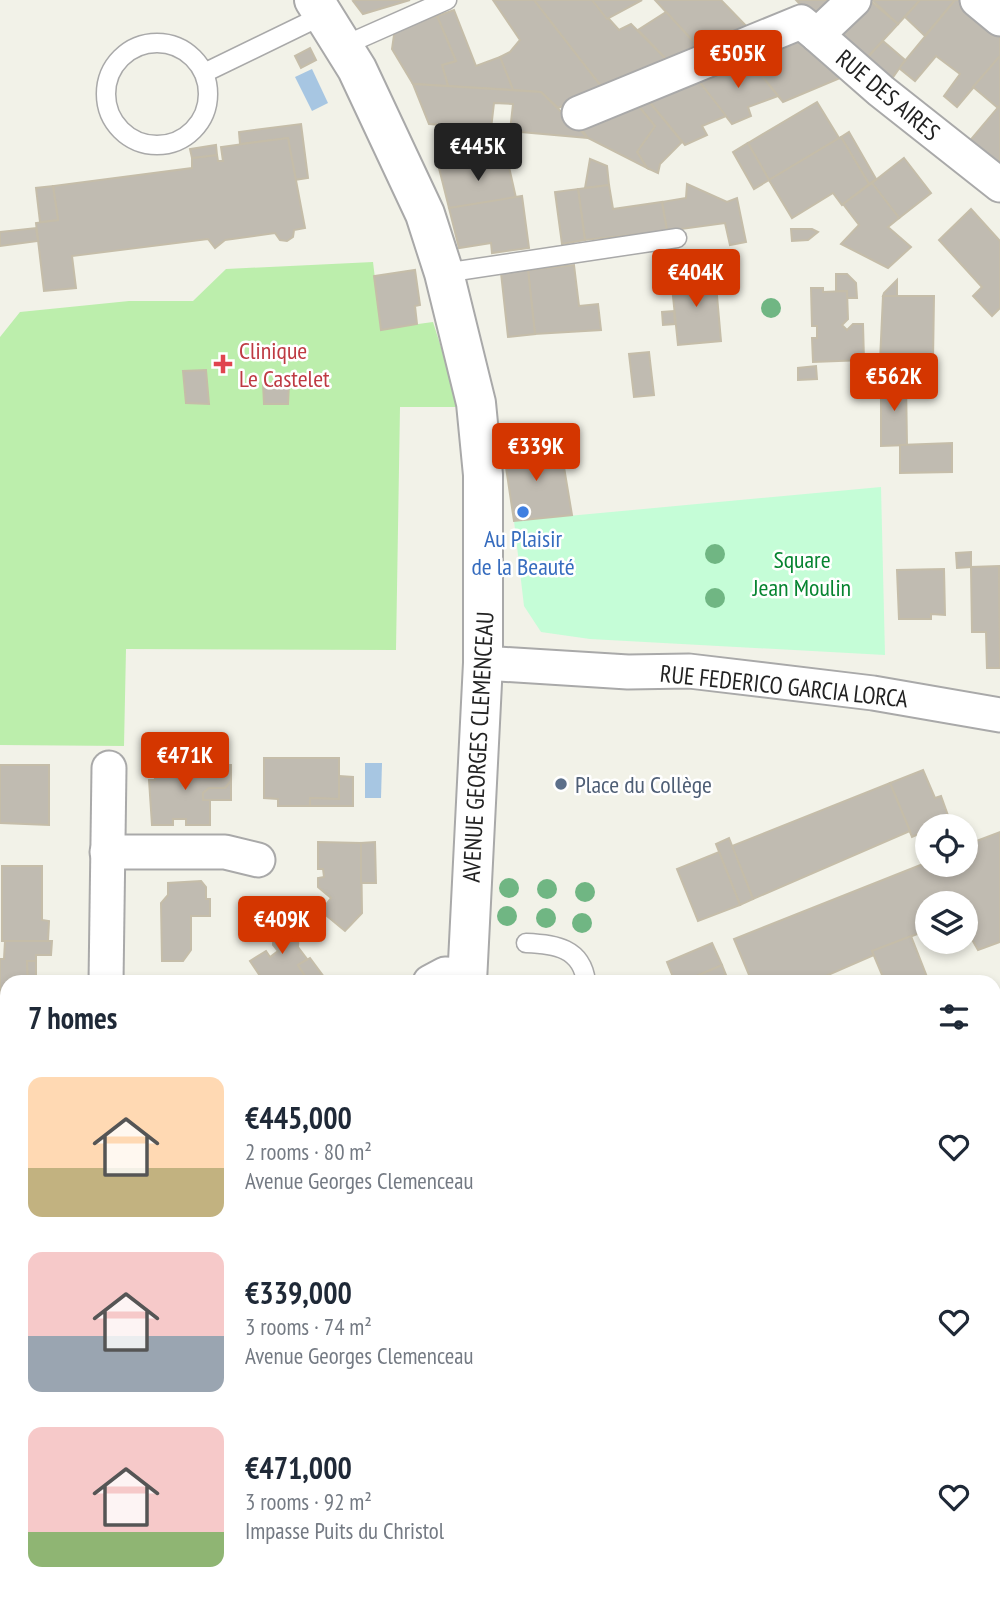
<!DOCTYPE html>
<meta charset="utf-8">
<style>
:root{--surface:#fff;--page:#f2f2f3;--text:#1f2937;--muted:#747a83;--accent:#d43600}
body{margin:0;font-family:"PT Sans Narrow",sans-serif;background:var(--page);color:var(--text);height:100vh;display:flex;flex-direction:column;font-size:26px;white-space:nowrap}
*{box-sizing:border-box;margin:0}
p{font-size:23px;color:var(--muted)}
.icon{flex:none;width:38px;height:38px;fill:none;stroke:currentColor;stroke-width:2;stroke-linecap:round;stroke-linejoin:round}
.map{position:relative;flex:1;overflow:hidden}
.sheet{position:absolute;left:0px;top:975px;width:1001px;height:625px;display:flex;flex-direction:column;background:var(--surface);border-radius:21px 21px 0 0;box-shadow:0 4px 10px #0003}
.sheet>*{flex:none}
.fabs{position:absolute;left:915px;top:814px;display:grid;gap:14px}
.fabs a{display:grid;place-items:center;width:63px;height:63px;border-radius:50%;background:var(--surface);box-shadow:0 4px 10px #0003;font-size:35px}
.price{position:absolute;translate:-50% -60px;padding:0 16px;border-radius:7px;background:var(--accent);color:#fff;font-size:23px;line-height:46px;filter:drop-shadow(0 2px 4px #0008)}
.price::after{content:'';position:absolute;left:50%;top:42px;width:21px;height:16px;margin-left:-10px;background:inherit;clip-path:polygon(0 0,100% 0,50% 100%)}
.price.selected{background:#222;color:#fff}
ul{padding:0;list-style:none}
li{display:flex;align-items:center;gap:21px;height:175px;padding:0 28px}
li span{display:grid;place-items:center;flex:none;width:196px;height:140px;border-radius:14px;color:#555}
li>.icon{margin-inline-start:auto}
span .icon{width:84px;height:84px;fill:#fffc;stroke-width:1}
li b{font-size:30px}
h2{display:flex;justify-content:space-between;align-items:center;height:84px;padding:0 28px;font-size:30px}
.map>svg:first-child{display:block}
</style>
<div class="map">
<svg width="1000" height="1598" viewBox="0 0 1000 1598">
<rect width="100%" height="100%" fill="#f2f2e8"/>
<!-- grass -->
<polygon fill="#bceeac" points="373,262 381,329 433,322 460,407 400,407 396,650 126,649 124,746 0,745 0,337 20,312 129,301 193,301 226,269"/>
<!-- park -->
<polygon fill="#c5fdd7" points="881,487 885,655 590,639 541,632 524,606 514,521"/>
<!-- water -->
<g fill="#a7c6e2">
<polygon points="312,69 328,103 312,111 295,77"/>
<polygon points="365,763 382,763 381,798 365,798"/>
</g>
<!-- building -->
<g fill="#c0bbb1" stroke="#c5bda9" stroke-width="2">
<polygon points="356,0 410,0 363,14 353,1"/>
<polygon points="493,0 534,0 604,90 558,108 541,92 513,90 500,57 510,52 520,40"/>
<polygon points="534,0 592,0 619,30 631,24 671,64 602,87"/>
<polygon points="592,0 642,0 607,19"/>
<polygon points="655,0 721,0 752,32 703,52"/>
<polygon points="796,0 838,0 812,17"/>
<polygon points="869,0 898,24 864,61 834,35"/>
<polygon points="872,0 920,0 898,24"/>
<polygon points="920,0 955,0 925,36 905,17"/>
<polygon points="955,0 959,0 1000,33 1000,56 957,107 944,96 960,74 936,56 915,81 899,68"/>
<polygon points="454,10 476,66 500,57 513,90 448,86 442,65 456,61 437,16"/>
<polygon points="666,12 703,52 671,64 638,30"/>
<polygon points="437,16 456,61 442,65 448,86 413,84 392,49 395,28"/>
<polygon points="798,35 845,76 783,102 749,60"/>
<polygon points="883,41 905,60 889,83 864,61"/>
<polygon points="310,48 316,60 301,68 295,56"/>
<polygon points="1000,56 1000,105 998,108 973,87"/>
<polygon points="749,60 778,96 748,107 751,116 732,124 698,80"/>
<polygon points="698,80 726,116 702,126 707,135 685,145 647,99"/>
<polygon points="413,84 541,92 588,138 510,131 513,104 494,103 491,129 429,124"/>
<polygon points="647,99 682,142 660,164 658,173 647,168 637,152 655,126 636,103"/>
<polygon points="817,102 839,138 769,180 748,143"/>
<polygon points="636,103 655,126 637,152 647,168 588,138 579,126"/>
<polygon points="1000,105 1000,160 995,166 967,144"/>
<polygon points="301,124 308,178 294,180 288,138 240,144 239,132"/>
<polygon points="849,132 876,179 869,184 841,137"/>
<polygon points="841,137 869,184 842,205 833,193 792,218 769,180"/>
<polygon points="288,138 305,228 294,230 293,237 287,241 280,240 275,233 225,240 215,248 208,239 72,256 76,288 44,291 36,223 58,220 53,186 192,168 192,158 217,155 218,161 223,161 221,147"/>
<polygon points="748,143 769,180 754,189 733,152"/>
<polygon points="216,145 217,155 192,158 190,149"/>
<polygon points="507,158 516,198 449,208 439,168"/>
<polygon points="904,158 931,193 899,218 872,183"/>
<polygon points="590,159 607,166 609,185 585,188"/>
<polygon points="872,183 899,218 888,227 911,247 888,268 841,244 859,225 843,204"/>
<polygon points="687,184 727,202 737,198 746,242 730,245 725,223 667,231 662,202 686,198"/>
<polygon points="609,185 613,209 662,202 667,231 585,240 578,189"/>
<polygon points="53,186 58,220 40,222 36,188"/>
<polygon points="578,189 585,240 562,244 555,192"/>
<polygon points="522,196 529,248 492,253 491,243 459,248 449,208"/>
<polygon points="971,209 1000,241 1000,308 992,316 973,296 982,287 939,240"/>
<polygon points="36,228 38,241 0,246 0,232"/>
<polygon points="791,229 812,229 818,232 808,240 792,241"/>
<polygon points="574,265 579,306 598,304 601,330 535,334 528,270"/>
<polygon points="415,270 420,305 415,306 417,324 381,330 374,276"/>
<polygon points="528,270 535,334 508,337 501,273"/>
<polygon points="715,273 721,341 678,345 671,277"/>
<polygon points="836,274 847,274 856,283 857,298 847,298 847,291 836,291"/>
<polygon points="897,280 897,296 883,296 884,293"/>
<polygon points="811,288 823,288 823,292 847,291 848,319 842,325 847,330 853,324 863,324 864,360 813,362 812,338 817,338 817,326 812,326"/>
<polygon points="883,296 934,296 933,361 880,361"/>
<polygon points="674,311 675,324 663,325 662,312"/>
<polygon points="649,352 654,395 634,397 629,354"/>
<polygon points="880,361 893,361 894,380 881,380"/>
<polygon points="816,366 817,379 798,380 798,368"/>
<polygon points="206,370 209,404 186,403 183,371"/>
<polygon points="881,380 906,381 907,445 881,446"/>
<polygon points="263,383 289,384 288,404 264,404"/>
<polygon points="544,441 548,463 563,461 572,515 514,521 503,447"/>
<polygon points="952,443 952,472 900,473 900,445"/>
<polygon points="971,552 971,567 957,568 956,553"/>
<polygon points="999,566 1000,668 987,668 986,632 972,632 971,567"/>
<polygon points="944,569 945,615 931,614 931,619 899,619 897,570"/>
<polygon points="264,758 339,758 339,799 310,798 310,806 278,806 278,799 264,798"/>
<polygon points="0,765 49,765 49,825 0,823"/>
<polygon points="154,765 231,765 231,781 225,788 209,788 203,793 203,800 210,800 210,825 186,825 186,819 173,819 173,825 152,825 149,780 155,780"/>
<polygon points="923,770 935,798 941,796 950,821 928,826 928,830 912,837 890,783"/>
<polygon points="339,776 353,777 353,806 310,806 310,798 339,799"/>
<polygon points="231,781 231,800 203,800 203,793 209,788 225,788"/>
<polygon points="890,783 910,831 753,899 732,846"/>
<polygon points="1000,832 1000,942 978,950 966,929 966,903 928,903 928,930 872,951 874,955 812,982 752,982 734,939 928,862 928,864 966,864 966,845"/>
<polygon points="729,838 753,899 740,905 716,844"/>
<polygon points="318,842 361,843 362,913 345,931 321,911 331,898 318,887 318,878 324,877 323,869 318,869"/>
<polygon points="375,842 376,883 361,883 361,843"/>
<polygon points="719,852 740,905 698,921 677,869"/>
<polygon points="2,866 42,866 42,920 49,921 48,941 2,941"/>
<polygon points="201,881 206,887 206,899 210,899 210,916 191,916 191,950 183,961 162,961 161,903 168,895 168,883"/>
<polygon points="274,921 291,921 299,928 298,947 307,959 298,965 306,978 300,982 264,982 250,961 266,951 270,957 278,951 273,945"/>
<polygon points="911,936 929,982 885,982 872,951"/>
<polygon points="5,941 52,941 51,955 36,955 36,961 27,961 28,982 7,982 7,1005 0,1005 0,959 4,959"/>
<polygon points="712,943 722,965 683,982 675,982 667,962"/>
<polygon points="310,958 324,977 316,982 309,982 298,965"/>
<polygon points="27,961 36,961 36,982 28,982"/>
<polygon points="722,965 726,975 710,982 683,982"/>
<polygon points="7,1121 7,1188 0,1192 0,1126"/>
<polygon points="994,1450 1000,1450 1000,1484 994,1483"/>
<polygon points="0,1516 7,1516 7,1546 1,1546"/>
<rect x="622" y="1592" width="70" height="6"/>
<rect x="787" y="1592" width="43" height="6"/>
<polygon points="895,1592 965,1592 965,1598 891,1598"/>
</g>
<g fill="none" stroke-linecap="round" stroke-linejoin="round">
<!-- service casing -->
<g stroke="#a9a9a9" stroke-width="21">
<g id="service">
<circle cx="157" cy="94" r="51"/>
<polyline points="343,46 447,0"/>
<polyline points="204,73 309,22 320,10"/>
<polyline points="444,273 677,238"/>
<path d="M526 943C555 944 582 948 586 982"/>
<polyline points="0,1457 7,1455"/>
</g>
</g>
<!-- minor casing -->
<g stroke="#a9a9a9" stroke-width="37">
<g id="minor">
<polyline points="854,0 817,35 881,91 1000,185"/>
<polyline points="977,0 1000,19"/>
<polyline points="579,113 801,22 817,35"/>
<polyline points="483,663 628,672 689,671 873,693 1000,715"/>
<polyline points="107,852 225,852 258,860"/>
<polyline points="106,982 109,768"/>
<polyline points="430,982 445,974 467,975"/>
<polyline points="0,1062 7,1057"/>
<polyline points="0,1266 7,1261"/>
<polyline points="994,1331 1000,1333"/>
<polyline points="349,1592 565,1596"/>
<polyline points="735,1598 736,1592"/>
</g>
</g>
<!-- tertiary casing -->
<g stroke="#a9a9a9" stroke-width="42">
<g id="tertiary">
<polyline points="314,0 357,69 425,214 444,273 476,403 483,475 483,663 467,982"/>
<polyline points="565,1598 565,1592"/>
</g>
</g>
<!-- service -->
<use href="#service" stroke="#fff" stroke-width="18"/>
<!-- minor -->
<use href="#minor" stroke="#fff" stroke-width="33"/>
<!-- tertiary -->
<use href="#tertiary" stroke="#fff" stroke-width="38"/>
</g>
<!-- trees -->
<g fill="#70b683">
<circle cx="771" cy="308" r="10"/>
<circle cx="715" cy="554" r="10"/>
<circle cx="715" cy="598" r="10"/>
<circle cx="509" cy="888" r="10"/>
<circle cx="547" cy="889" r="10"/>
<circle cx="585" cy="892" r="10"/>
<circle cx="507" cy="916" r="10"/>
<circle cx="546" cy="918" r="10"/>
<circle cx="582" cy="923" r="10"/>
</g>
<!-- markers -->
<path fill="#e0444e" stroke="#fff" stroke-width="2.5" d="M219.5 353.5h7v7h7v7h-7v7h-7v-7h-7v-7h7z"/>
<circle fill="#3f7fe0" stroke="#fff" stroke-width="2.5" cx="523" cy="512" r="7"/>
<circle fill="#5c6f8a" stroke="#fff" stroke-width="2.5" cx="561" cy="784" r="7"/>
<g text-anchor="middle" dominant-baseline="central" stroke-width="5" stroke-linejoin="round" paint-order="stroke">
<!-- street labels -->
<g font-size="24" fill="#222" stroke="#fff">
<text transform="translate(888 95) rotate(40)">RUE DES AIRES</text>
<text transform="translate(784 686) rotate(6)">RUE FEDERICO GARCIA LORCA</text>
<text transform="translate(478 747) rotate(-87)">AVENUE GEORGES CLEMENCEAU</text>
</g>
<!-- health labels -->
<g font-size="24" fill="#be3a42" stroke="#fff" text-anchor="start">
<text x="239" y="350">Clinique<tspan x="239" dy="28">Le Castelet</tspan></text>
</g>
<!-- shop labels -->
<g font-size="24" fill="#366cbe" stroke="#fff">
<text x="523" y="538">Au Plaisir<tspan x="523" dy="28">de la Beauté</tspan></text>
</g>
<!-- park labels -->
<g font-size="24" fill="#068430" stroke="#fff">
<text x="802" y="559">Square<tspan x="802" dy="28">Jean Moulin</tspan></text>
</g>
<!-- service labels -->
<g font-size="24" fill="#4e5e75" stroke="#fff" text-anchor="start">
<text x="575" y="784">Place du Collège</text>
</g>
</g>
</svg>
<div class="fabs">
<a><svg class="icon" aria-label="locate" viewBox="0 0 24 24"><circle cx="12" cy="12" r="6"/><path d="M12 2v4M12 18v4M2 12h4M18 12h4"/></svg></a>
<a><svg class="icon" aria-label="layers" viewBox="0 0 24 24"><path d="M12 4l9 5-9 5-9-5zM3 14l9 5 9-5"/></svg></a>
</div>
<b class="price" style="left:738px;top:90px">€505K</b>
<b class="price selected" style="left:478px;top:183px">€445K</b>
<b class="price" style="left:696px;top:309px">€404K</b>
<b class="price" style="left:894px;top:413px">€562K</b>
<b class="price" style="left:536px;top:483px">€339K</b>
<b class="price" style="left:185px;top:792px">€471K</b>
<b class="price" style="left:282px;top:956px">€409K</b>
<section class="sheet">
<h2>7 homes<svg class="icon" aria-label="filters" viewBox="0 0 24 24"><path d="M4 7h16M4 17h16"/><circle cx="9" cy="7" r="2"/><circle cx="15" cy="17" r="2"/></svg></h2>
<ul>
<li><span style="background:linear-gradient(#ffd9b3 65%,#c2b280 0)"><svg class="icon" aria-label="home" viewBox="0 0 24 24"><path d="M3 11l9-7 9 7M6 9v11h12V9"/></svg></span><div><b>€445,000</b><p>2 rooms · 80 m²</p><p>Avenue Georges Clemenceau</p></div><svg class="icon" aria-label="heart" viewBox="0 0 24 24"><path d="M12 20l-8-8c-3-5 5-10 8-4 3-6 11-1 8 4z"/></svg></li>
<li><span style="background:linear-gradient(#f6c9c9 60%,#9aa5b1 0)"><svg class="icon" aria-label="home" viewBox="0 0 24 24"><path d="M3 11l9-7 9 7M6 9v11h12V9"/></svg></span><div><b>€339,000</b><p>3 rooms · 74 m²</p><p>Avenue Georges Clemenceau</p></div><svg class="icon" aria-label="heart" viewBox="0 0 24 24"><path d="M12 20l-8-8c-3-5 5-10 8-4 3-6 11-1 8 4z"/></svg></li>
<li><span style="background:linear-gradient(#f6c9c9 75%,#8fb573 0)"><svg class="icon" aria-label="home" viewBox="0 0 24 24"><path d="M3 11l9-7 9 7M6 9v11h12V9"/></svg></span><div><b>€471,000</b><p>3 rooms · 92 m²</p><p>Impasse Puits du Christol</p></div><svg class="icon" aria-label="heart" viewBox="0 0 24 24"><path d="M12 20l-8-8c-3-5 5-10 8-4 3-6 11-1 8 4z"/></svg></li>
</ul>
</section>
</div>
